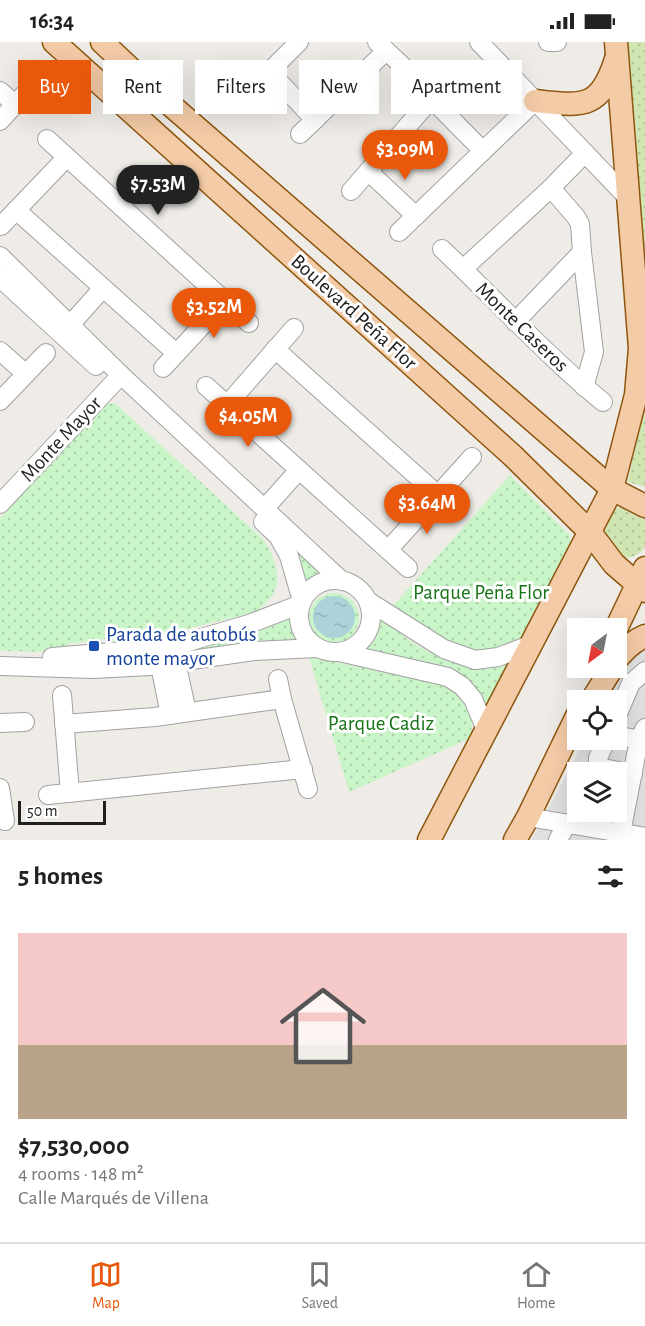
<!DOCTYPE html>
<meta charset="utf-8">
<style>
:root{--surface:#fff;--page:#f2f2f2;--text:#222;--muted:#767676;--line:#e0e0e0;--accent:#ea580c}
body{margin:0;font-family:"Alegreya Sans",sans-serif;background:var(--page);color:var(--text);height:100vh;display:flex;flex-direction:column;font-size:22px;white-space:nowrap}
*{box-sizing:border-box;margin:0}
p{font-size:20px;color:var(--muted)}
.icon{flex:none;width:33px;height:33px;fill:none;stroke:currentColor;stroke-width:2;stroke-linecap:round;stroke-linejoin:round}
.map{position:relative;height:798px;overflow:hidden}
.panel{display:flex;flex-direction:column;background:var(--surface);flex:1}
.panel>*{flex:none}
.banner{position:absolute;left:18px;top:18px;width:609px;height:54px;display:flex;gap:12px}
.needle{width:39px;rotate:212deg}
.tools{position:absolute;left:567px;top:576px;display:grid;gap:12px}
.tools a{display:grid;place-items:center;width:60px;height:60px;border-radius:0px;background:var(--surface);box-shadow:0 6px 24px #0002;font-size:30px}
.scale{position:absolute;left:18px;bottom:15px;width:88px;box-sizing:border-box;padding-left:6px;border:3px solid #202020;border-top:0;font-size:16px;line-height:21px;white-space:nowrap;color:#202020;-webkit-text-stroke:4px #fff;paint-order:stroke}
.price{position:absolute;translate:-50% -51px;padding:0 14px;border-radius:21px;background:var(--accent);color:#fff;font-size:20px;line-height:39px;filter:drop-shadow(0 2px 3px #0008)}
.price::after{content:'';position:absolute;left:50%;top:36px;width:18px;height:14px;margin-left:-9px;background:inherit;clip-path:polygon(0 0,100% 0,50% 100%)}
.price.on{background:#222;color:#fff}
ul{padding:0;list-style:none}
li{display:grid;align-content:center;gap:12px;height:318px;padding:0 18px}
li span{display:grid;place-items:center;height:186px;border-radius:0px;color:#555}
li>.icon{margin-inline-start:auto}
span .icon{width:108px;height:108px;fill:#fffc;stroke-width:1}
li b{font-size:26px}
h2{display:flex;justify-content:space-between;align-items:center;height:72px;padding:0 18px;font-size:26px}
.tag{padding:0 21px;border-radius:0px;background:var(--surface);box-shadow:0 6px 24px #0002;font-size:21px;line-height:54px}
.tag.on{background:var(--accent);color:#fff}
.status{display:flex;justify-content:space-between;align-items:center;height:42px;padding:0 30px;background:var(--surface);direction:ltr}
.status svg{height:16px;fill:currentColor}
.menu{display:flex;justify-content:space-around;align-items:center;height:84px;border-top:2px solid var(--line);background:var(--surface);font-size:16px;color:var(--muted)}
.menu a{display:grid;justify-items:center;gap:3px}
.menu .on{color:var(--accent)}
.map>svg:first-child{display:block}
</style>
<div class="status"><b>16:34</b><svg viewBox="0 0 49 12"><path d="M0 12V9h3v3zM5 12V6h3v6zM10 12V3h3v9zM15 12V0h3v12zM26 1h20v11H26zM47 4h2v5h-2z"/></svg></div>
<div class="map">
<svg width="645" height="798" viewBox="0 0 645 798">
<defs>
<pattern id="grass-dots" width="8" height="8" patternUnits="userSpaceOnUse" patternTransform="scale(1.5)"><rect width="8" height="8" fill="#d0e5b2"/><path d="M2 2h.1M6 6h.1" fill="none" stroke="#b2c499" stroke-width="1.8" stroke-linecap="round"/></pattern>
<pattern id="park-dots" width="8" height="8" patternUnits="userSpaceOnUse" patternTransform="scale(1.5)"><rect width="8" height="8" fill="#c9f5c8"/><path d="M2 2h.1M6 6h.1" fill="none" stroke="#acd2ac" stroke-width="1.8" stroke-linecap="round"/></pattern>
<pattern id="water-ripples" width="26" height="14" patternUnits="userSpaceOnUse" patternTransform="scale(1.5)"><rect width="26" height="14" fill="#abd3d9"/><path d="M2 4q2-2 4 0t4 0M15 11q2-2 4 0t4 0" fill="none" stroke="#93b5ba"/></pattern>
</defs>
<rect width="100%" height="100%" fill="#efece7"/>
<!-- grass -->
<g fill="url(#grass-dots)">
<polygon points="625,0 645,0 645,266"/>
<polygon points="645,354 645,445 628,440"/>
<path d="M622 465H630L645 475V506C627 524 619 514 602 502V479L614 467Z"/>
</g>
<!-- park -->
<g fill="url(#park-dots)">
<path d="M106 361 116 362 263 497C281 525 286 550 255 570L136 600 114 601 105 597 68 602 57 610 0 609V476Z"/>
<polygon points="510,433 569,492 572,501 521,597 495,609 460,606 412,580 393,564"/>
<path d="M277 487 332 535C321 537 312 542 303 549Z"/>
<circle cx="334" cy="576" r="25"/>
<polygon points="295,569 296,584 306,603 177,612"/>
<path d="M378 575H380C408 598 428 615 465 623 483 626 497 627 515 619L488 670 474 649 362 608C372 596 374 590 378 575Z"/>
<polygon points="309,615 449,643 467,663 472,678 471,696 349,750"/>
</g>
<!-- parking -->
<path fill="#e0e0e0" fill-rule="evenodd" d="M645 604V798H531L585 698H616V658H606L627 621ZM578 730H616V770H578Z"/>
<!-- water -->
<circle fill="url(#water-ripples)" cx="334" cy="575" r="21"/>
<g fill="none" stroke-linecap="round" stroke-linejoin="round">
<!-- minor casing -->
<g stroke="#a1a1a1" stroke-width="20">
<g id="minor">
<polyline points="377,0 408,29"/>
<polyline points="479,0 629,157"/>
<polyline points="548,0 557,0"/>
<polyline points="269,29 315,78"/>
<polyline points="414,39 483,109"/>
<polyline points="253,46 299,0"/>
<polyline points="0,49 15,62"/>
<polyline points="0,79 30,46"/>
<polyline points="300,92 386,9"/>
<polyline points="47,97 249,281"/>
<polyline points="369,130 416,174"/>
<polyline points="551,146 576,175 580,182 582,210 594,310 584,345"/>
<polyline points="351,149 432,56"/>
<polyline points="16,168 176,311"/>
<polyline points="1,184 67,115"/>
<polyline points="399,190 535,59"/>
<path d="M442 207C496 258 546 313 603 360"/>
<polyline points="0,214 121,333 342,539"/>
<polyline points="463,227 551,146 585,111"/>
<polyline points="0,236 96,324"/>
<polyline points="515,280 582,210"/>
<polyline points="70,283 103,246"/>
<polyline points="275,307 438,453"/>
<polyline points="0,309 26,332"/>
<polyline points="163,326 225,259"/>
<polyline points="206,344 408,526"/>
<polyline points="0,359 46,311"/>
<polyline points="227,363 294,286"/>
<polyline points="0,462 121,333"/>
<polyline points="265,466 299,428"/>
<polyline points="263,480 278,494 289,514 302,559"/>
<polyline points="388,508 472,415"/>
<circle cx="335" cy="574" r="36"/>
<polyline points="368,559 444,607 475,618 498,615 530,603"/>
<polyline points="339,610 448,635 462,644 473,657 486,688"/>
<polyline points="52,615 171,605 249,582 301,562"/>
<polyline points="176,620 187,670"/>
<polyline points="160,623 170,673"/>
<polyline points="0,624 93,627 150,624 254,609 317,606"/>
<polyline points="278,637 282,657 308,747"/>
<polyline points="62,653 70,751"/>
<polyline points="616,676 631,641 645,629"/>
<polyline points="0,681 25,680"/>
<polyline points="64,682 155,675 282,657"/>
<polyline points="616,693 639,698"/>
<polyline points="606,698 598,716 598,725 633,732"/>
<polyline points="0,746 5,779"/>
<polyline points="48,753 303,727"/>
<polyline points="528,775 645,795"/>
<polyline points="621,791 639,698 645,686"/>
<polyline points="558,798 567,781"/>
</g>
</g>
<!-- major casing -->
<g stroke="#8e560e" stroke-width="25">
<g id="major">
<polyline points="54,0 513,414 589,489 614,522 645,549"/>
<polyline points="102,0 150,45 605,441 612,447 645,464"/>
<path d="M535 59C583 64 600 68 616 17"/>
<polyline points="616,587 645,526"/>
<path d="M616 618C624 608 633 599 645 594"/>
<polyline points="592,658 612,626"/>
<polyline points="429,798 612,447 636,353 640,306 616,0"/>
<polyline points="515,798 528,775 578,672"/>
</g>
</g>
<!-- minor -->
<use href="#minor" stroke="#fff" stroke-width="18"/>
<!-- major -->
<use href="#major" stroke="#f4cba7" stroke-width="22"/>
</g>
<!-- markers -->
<rect fill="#1a4fb4" stroke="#fff" stroke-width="2" x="88" y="598" width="12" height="12" rx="3"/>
<g text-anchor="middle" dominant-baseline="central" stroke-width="6" stroke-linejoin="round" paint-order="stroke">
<!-- street labels -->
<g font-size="21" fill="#202020" stroke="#fff">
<text transform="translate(354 270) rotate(42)">Boulevard Peña Flor</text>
<text transform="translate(522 285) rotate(44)">Monte Caseros</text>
<text transform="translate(61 397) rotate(-47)">Monte Mayor</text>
</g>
<!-- park labels -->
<g font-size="21" fill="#177516" stroke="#fff">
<text x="481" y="550">Parque Peña Flor</text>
<text x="381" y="681">Parque Cadiz</text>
</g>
<!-- transit labels -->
<g font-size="21" fill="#164399" stroke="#fff" text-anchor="start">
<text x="106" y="592">Parada de autobús<tspan x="106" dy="24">monte mayor</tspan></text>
</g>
</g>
</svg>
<div class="tools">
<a><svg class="needle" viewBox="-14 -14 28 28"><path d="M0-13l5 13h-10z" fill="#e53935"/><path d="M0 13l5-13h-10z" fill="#767676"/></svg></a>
<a><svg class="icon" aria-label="locate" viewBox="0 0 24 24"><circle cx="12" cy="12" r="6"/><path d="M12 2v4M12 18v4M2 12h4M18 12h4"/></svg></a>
<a><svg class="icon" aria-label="layers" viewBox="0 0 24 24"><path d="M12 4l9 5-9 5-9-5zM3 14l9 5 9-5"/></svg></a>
</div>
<div class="scale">50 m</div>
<b class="price" style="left:405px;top:139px">$3.09M</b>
<b class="price on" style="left:158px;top:174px">$7.53M</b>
<b class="price" style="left:214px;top:297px">$3.52M</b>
<b class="price" style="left:248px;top:406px">$4.05M</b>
<b class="price" style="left:427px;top:493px">$3.64M</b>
<div class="banner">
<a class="tag on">Buy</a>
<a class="tag">Rent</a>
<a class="tag">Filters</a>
<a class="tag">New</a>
<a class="tag">Apartment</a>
</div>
</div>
<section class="panel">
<h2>5 homes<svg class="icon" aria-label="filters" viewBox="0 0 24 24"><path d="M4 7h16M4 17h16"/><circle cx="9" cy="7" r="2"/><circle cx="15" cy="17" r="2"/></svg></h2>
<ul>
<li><span style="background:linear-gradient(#f6c9c9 60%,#b9a48a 0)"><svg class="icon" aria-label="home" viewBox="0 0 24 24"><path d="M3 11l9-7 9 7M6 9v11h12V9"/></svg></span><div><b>$7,530,000</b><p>4 rooms · 148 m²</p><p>Calle Marqués de Villena</p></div></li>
</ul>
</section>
<nav class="menu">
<a class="on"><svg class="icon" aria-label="map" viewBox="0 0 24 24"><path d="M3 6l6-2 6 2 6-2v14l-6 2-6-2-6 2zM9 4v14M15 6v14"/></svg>Map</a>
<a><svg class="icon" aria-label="saved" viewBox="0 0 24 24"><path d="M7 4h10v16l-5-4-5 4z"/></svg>Saved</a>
<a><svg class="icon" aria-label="home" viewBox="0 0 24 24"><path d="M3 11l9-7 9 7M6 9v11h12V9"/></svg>Home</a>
</nav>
